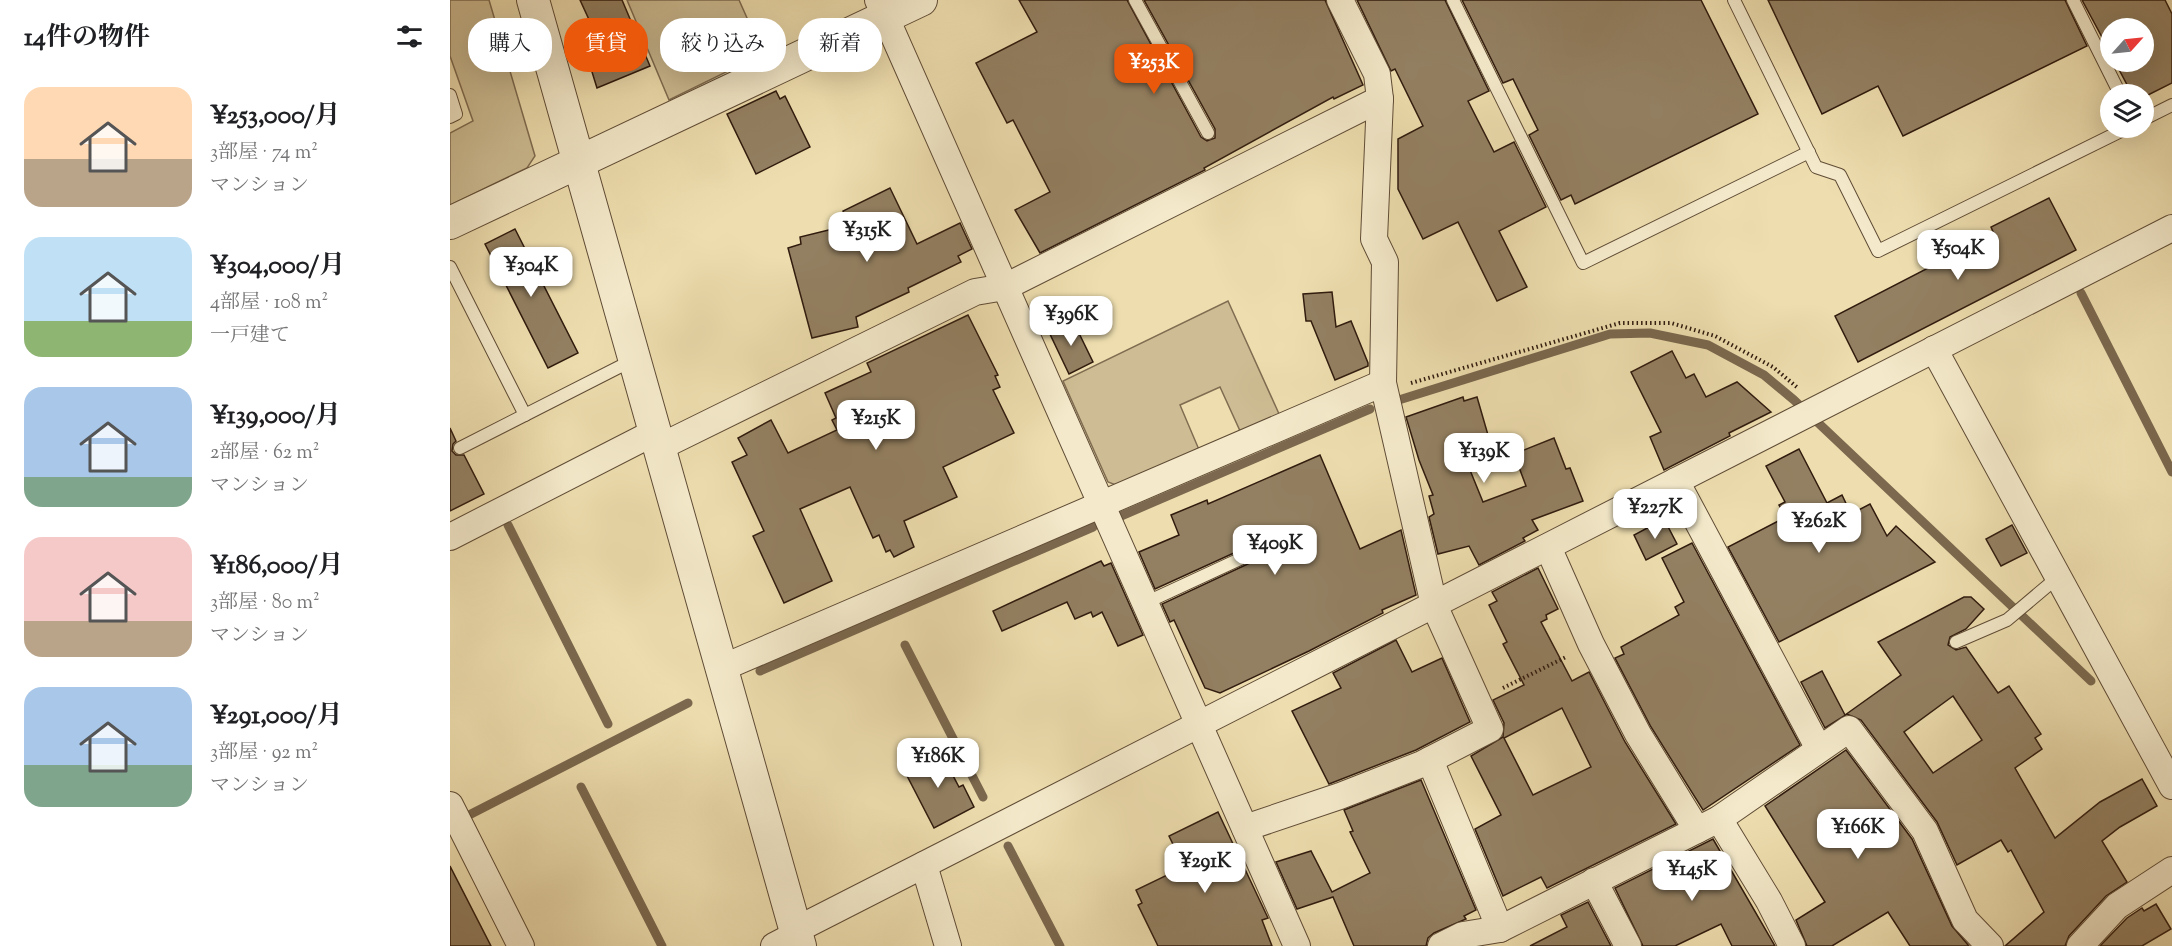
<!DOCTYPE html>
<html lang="ja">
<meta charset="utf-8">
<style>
:root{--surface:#fff;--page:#f6f6f6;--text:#202124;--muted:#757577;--accent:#ea580c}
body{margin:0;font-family:"Sorts Mill Goudy","Noto Serif JP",serif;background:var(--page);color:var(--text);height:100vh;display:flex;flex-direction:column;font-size:22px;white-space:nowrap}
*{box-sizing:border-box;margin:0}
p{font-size:20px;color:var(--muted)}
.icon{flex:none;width:33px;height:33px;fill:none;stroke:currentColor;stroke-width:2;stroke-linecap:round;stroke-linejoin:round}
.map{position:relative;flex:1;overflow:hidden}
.side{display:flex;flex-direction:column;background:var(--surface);width:450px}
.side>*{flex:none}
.top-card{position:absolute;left:18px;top:18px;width:570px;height:54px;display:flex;gap:12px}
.needle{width:39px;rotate:63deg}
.fabs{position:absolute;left:1650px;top:18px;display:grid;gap:12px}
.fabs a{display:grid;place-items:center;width:54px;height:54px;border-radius:50%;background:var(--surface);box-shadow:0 6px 24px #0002;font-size:30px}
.price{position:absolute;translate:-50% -51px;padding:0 14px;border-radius:12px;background:#fff;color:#222;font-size:20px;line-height:39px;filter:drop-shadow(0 2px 3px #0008)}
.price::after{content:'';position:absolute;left:50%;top:36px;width:18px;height:14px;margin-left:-9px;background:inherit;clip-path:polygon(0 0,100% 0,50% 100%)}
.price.on{background:var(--accent);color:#fff}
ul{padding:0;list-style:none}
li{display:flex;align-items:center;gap:18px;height:150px;padding:0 24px}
li span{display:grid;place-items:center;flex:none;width:168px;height:120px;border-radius:18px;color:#555}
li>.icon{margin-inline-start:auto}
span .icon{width:72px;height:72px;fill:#fffc;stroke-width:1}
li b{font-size:26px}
h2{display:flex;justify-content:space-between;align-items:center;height:72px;padding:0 24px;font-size:26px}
.tag{padding:0 21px;border-radius:24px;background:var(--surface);box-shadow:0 6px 24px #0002;font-size:21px;line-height:54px}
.tag.on{background:var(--accent);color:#fff}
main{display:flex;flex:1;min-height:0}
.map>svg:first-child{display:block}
</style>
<main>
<section class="side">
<h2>14件の物件<svg class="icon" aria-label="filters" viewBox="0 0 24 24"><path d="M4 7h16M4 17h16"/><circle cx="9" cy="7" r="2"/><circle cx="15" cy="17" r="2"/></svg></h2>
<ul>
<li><span style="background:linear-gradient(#ffd9b3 60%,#b9a48a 0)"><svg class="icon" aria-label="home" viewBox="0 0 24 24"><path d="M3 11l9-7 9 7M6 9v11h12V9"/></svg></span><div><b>¥253,000/月</b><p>3部屋 · 74 m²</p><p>マンション</p></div></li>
<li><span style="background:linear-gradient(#bfe0f5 70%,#8fb573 0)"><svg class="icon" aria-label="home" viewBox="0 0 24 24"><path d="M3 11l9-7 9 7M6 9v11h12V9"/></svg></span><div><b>¥304,000/月</b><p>4部屋 · 108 m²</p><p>一戸建て</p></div></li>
<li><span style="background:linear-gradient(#a9c7e8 75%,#7fa58c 0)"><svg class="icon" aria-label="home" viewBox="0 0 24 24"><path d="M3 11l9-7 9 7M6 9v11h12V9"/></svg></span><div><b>¥139,000/月</b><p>2部屋 · 62 m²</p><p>マンション</p></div></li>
<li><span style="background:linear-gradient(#f6c9c9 70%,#b9a48a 0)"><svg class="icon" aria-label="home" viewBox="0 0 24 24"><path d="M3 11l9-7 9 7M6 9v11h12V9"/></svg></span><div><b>¥186,000/月</b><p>3部屋 · 80 m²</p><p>マンション</p></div></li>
<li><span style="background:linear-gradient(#a9c7e8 65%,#7fa58c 0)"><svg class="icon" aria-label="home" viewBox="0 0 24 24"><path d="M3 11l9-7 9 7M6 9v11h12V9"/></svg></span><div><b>¥291,000/月</b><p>3部屋 · 92 m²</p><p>マンション</p></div></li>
</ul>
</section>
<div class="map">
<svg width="1722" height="946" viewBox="0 0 1722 946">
<rect width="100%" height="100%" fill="#eedeaf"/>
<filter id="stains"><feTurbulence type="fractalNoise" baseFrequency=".00333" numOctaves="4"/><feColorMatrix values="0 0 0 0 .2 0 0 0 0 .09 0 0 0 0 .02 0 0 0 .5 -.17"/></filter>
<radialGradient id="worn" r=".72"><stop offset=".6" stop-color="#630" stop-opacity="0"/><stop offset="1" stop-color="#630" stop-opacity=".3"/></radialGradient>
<!-- green -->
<g fill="#cebd94" stroke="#7f6c51" stroke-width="1.5">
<polygon points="0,0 39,0 85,156 77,168 0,205 0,133 23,121 0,56"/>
<polygon points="177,0 289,0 313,54 219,100"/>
<polygon points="778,301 830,416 791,433 770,387 730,405 750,452 671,487 658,482 613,381"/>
</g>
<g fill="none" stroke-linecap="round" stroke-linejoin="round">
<!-- stream -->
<g stroke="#7b684e" stroke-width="9">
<polyline points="1631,293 1722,472"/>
<polyline points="952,399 1160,334 1200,333 1258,345 1314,375 1344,400 1641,681"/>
<polyline points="671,516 920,409"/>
<polyline points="58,525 158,724"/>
<polyline points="455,645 533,797"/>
<polyline points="310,671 643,527"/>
<polyline points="131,787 212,946"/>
<polyline points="21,814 238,703"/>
<polyline points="558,846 610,946"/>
</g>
</g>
<!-- building -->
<g fill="#938062" stroke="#301b0e" stroke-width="1.5" fill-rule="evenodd">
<polygon points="130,0 172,0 200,66 147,88 129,30 141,24"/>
<polygon points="569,0 677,0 751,137 757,141 765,138 765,129 694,0 875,0 913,85 884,99 883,97 754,168 755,170 590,253 565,210 600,192 563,120 557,123 526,63 587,32"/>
<polygon points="907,0 995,0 1039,91 1018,101 1044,152 1064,142 1096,207 1049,231 1077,287 1047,301 1008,222 973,239 948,189 948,139 973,126 945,69 941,71"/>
<polygon points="1012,0 1251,0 1308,114 1125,204 1121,195 1111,200 1079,135 1088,130 1063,79 1053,83"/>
<polygon points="1318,0 1615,0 1637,46 1453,136 1428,86 1372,114"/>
<polygon points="1632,0 1715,0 1722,14 1722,83 1694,97 1694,94 1682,94 1665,62 1694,62 1694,28 1660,28 1660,52"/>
<polygon points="326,91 330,99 335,96 360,147 306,174 277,114"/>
<polygon points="440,188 467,244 510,223 522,249 508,256 511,262 458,288 459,292 406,317 408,327 362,338 338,248 351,244 350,237 399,225 393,211"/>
<polygon points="1599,198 1626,250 1408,362 1385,316 1544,234 1541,227"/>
<polygon points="65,229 128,353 98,368 35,244"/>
<polygon points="882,292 886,327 901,321 918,363 918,366 885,380 861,321 856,321 853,294"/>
<polygon points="518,315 548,375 545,376 550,387 543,390 564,433 493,467 507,497 454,521 464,547 444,557 440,550 436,552 429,535 423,538 400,487 350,509 382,581 334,603 303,536 314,531 282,462 297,455 288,438 321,420 338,453 387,430 382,420 386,418 375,393 421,372 417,363"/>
<polygon points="623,321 643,362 619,374 599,332"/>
<polygon points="1222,351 1236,378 1244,374 1256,397 1287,382 1321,412 1279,433 1280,436 1214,470 1200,437 1211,432 1181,372"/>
<polygon points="1013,397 1014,401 1027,397 1038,435 1009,443 1033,502 1076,486 1064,454 1104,438 1116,469 1120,468 1133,501 1082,520 1088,530 1073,538 1075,541 1029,565 1019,546 988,554 979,517 984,514 979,496 983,495 969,460 956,417"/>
<polygon points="0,428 6,441 3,444 2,451 6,455 14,455 34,494 0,511"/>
<polygon points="1349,449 1377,503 1392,495 1401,514 1420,504 1437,536 1446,526 1485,562 1329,642 1278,547 1336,517 1329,505 1335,502 1316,466"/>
<polygon points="870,455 910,549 951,530 966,595 932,610 933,613 859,651 770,693 755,688 724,620 720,622 712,604 847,541 852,535 851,530 841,527 705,589 689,552 729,535 721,515 757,500 758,504"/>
<polygon points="1214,519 1227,544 1196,560 1184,535"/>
<polygon points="1562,525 1577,553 1551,566 1536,539"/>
<polygon points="1242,543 1350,745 1253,810 1201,727 1165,658 1174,654 1171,647 1229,615 1225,607 1234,602 1212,558"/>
<polygon points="651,561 654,566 661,563 693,635 668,646 652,612 643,617 641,612 625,619 617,602 552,631 543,611"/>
<path d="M1088 568 1108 609 1096 615 1097 619 1091 622 1122 681 1139 672 1175 742 1226 824 1097 888 1091 877 1053 896 1025 829 1051 815 1021 756 1053 737 1054 723 1043 700 1074 685 1053 644 1057 642 1039 605 1047 601 1042 592ZM1112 708 1141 767 1083 795 1054 738Z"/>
<path d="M1514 597H1521L1534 609 1516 629 1500 637 1498 645 1506 650 1516 647 1548 693 1559 686 1591 734 1585 738 1592 749 1565 768 1605 838 1650 802 1692 779 1707 806 1670 827 1652 841 1677 882 1656 896 1619 936 1615 946H1555L1594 912 1561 850 1558 852 1551 840 1507 865 1487 822 1411 720 1397 714 1375 728 1351 682 1372 671 1395 715 1451 675 1428 642ZM1503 696 1532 740 1483 773 1454 732Z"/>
<polygon points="946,640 962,672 992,658 1020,722 966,750 879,784 842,711 891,688 883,673"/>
<polygon points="489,749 509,787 513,785 524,807 484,828 453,768"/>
<polygon points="1396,750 1462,839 1502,926 1519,946 1460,946 1438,912 1382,946 1357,946 1346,920 1375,902 1315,806"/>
<polygon points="971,780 1026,910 1014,916 1016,919 984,933 978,938 976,946 904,946 883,897 847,909 826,862 861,851 882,892 920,873 900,832 903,831 894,810"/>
<polygon points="768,812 818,918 812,920 822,946 708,946 688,905 692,903 686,890 734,867 719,836"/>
<polygon points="1263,839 1325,946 1282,946 1271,924 1225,946 1193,946 1165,888"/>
<polygon points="0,866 41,946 0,946"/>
<polygon points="1138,902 1161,946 1080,946 1117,927 1111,915"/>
<polygon points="1706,904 1721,929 1692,946 1650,946 1677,918 1692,908 1694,911"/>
</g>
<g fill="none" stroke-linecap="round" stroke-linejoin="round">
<!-- service casing -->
<g stroke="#604c36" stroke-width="14">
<g id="service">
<polyline points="685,0 758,133"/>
<polyline points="1003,0 1133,263 1359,152"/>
<polyline points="1284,0 1366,167 1390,175 1428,251 1677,128"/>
<polyline points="1623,0 1670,94"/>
<polyline points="0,95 6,114 0,117"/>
<polyline points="1694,119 1722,105"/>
<polyline points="0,267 75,415"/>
<polyline points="10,448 183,360"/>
<polyline points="695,603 844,534"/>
<polyline points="1506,642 1557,620 1608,577"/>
</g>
</g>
<!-- minor casing -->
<g stroke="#604c36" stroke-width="28">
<g id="minor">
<polyline points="428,0 847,946"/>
<polyline points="1484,349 1722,786"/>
<polyline points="210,447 525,292 555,287 930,99"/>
<polyline points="1226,481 1369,749"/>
<polyline points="0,537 205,432"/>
<polyline points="1098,547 1141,644 1188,734 1247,830"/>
<polyline points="272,668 933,383"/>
<polyline points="980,760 1050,929"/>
<polyline points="0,805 71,946"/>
<polyline points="1269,819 1319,901 1342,946"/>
<polyline points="795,828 890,796 972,764 1040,729 984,605 933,383 935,262 924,239 930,99 927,74 890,0"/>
<polyline points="474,865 498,946"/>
<polyline points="1144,881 1178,946"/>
<polyline points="346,930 1722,228"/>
<polyline points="324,946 347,934"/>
<polyline points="991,946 1013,935 1050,929 1269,819 1399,729 1475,831 1515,920 1540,946"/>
<polyline points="1630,946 1667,906 1722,870"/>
</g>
</g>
<!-- tertiary casing -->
<g stroke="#604c36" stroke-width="34">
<g id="tertiary">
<polyline points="83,0 350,946"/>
<polyline points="0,223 471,0"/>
</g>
</g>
<!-- path -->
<g stroke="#301b0e" stroke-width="4" stroke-dasharray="1.5 3" stroke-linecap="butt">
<polyline points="961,383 1170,323 1221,323 1265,336 1323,367 1348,388"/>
<polyline points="1053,688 1116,657"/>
</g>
<!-- service -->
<use href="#service" stroke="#f4eacb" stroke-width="12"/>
<!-- minor -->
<use href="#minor" stroke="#f4eacb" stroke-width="26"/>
<!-- tertiary -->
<use href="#tertiary" stroke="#f4eacb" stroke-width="32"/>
</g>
<rect width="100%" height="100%" filter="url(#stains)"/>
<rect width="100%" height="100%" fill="url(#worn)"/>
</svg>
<div class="fabs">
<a><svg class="needle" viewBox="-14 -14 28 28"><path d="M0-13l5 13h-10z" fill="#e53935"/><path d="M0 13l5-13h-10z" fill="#757577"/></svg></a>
<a><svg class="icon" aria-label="layers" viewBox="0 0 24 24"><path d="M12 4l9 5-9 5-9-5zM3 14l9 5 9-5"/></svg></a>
</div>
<b class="price on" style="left:704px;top:95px">¥253K</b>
<b class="price" style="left:417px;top:263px">¥315K</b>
<b class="price" style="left:1508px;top:281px">¥504K</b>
<b class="price" style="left:81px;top:298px">¥304K</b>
<b class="price" style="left:621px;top:347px">¥396K</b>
<b class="price" style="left:426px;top:451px">¥215K</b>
<b class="price" style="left:1034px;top:484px">¥139K</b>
<b class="price" style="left:1205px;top:540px">¥227K</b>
<b class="price" style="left:1369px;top:554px">¥262K</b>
<b class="price" style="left:825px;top:576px">¥409K</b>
<b class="price" style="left:488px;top:789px">¥186K</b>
<b class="price" style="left:1408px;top:860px">¥166K</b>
<b class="price" style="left:755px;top:894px">¥291K</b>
<b class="price" style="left:1242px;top:902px">¥145K</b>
<div class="top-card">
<a class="tag">購入</a>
<a class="tag on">賃貸</a>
<a class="tag">絞り込み</a>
<a class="tag">新着</a>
</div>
</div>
</main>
